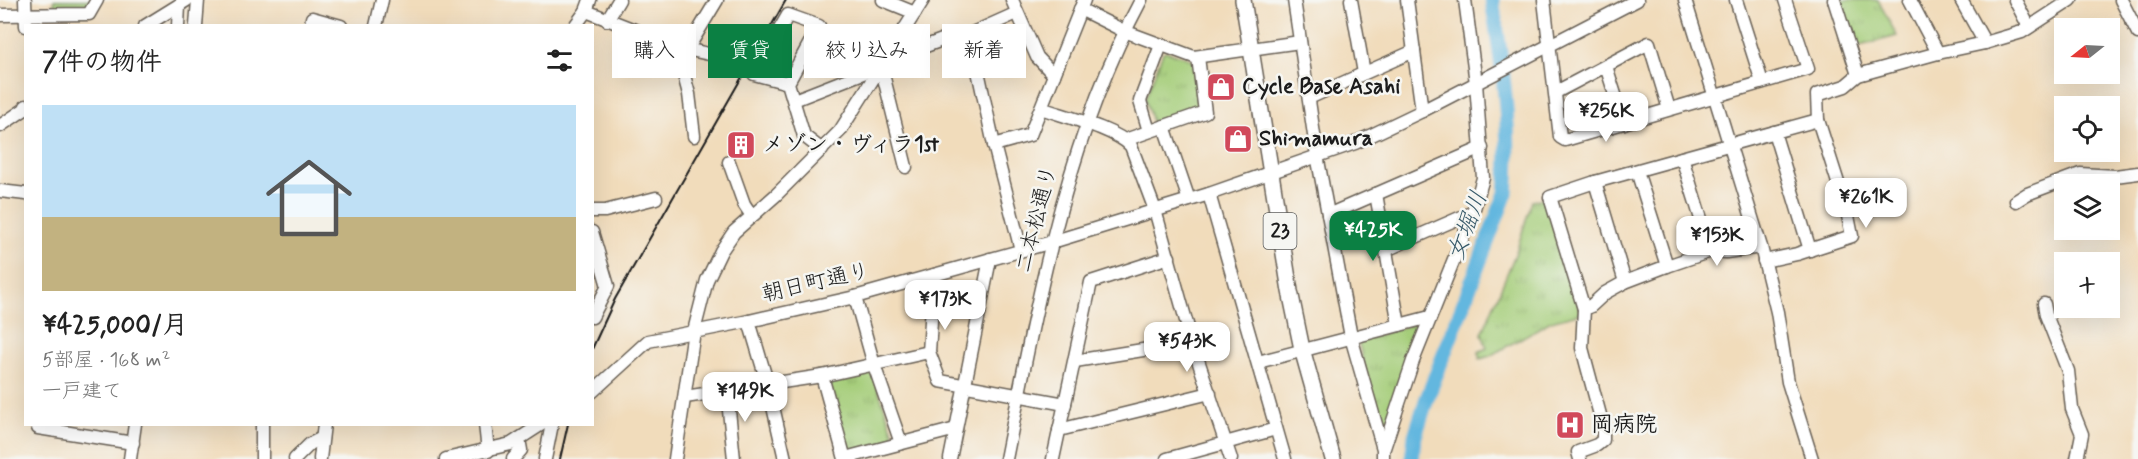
<!DOCTYPE html>
<html lang="ja">
<meta charset="utf-8">
<style>
:root{--surface:#fff;--page:#f2f2f2;--text:#222;--muted:#767676;--line:#e0e0e0;--accent:#0b8043}
body{margin:0;font-family:Mynerve,"Klee One",sans-serif;background:var(--page);color:var(--text);height:100vh;display:flex;flex-direction:column;font-size:22px;white-space:nowrap}
*{box-sizing:border-box;margin:0}
p{font-size:20px;color:var(--muted)}
.icon{flex:none;width:33px;height:33px;fill:none;stroke:currentColor;stroke-width:2;stroke-linecap:round;stroke-linejoin:round}
.map{position:relative;flex:1;overflow:hidden}
.details{position:absolute;left:24px;top:24px;width:570px;height:402px;display:flex;flex-direction:column;background:var(--surface);border-radius:0px;box-shadow:0 6px 24px #0002}
.details>*{flex:none}
.guide{position:absolute;left:612px;top:24px;width:570px;height:54px;display:flex;gap:12px}
.needle{width:39px;rotate:252deg}
.controls{position:absolute;left:2054px;top:18px;display:grid;gap:12px}
.controls a{display:grid;place-items:center;width:66px;height:66px;border-radius:0px;background:var(--surface);box-shadow:0 6px 24px #0002;font-size:30px}
.price{position:absolute;translate:-50% -51px;padding:0 14px;border-radius:12px;background:#fff;color:#222;font-size:20px;line-height:39px;filter:drop-shadow(0 2px 3px #0008)}
.price::after{content:'';position:absolute;left:50%;top:36px;width:18px;height:14px;margin-left:-9px;background:inherit;clip-path:polygon(0 0,100% 0,50% 100%)}
.price.active{background:var(--accent);color:#fff}
ul{padding:0;list-style:none}
li{display:grid;align-content:center;gap:12px;height:318px;padding:0 18px}
li+li{border-top:2px solid var(--line)}
li span{display:grid;place-items:center;height:186px;border-radius:0px;color:#555}
li>.icon{margin-inline-start:auto}
span .icon{width:108px;height:108px;fill:#fffc;stroke-width:1}
li b{font-size:26px}
h2{display:flex;justify-content:space-between;align-items:center;height:72px;padding:0 18px;font-size:26px}
.chip{padding:0 21px;border-radius:0px;background:var(--surface);box-shadow:0 6px 24px #0002;font-size:21px;line-height:54px}
.chip.active{background:var(--accent);color:#fff}
.map>svg:first-child{display:block}
</style>
<div class="map">
<svg width="2138" height="459" viewBox="0 0 2138 459">
<defs>
<pattern id="park-tufts" width="24" height="20" patternUnits="userSpaceOnUse" patternTransform="scale(1.5)"><rect width="24" height="20" fill="#a5cd79"/><path d="M3 7l-1-3M5 7V3M7 7l1-3M15 17l-1-3M17 17v-4M19 17l1-3" fill="none" stroke="#8daf68"/></pattern>
</defs>
<rect width="100%" height="100%" fill="#f6f6f2"/>
<filter id="ink" filterUnits="userSpaceOnUse"><feTurbulence type="fractalNoise" baseFrequency=".0167" numOctaves="2"/><feDisplacementMap in="SourceGraphic" scale="12" xChannelSelector="R" yChannelSelector="G"/><feConvolveMatrix kernelMatrix="1 2 1 2 8 2 1 2 1" color-interpolation-filters="sRGB"/></filter>
<filter id="wash" filterUnits="userSpaceOnUse"><feTurbulence type="fractalNoise" baseFrequency=".008" numOctaves="4" result="noise"/><feDisplacementMap in="SourceGraphic" scale="24" xChannelSelector="R" yChannelSelector="G"/><feGaussianBlur stdDeviation="1.35" result="paint"/><feColorMatrix in="noise" values="0 0 0 0 0 0 0 0 0 0 0 0 0 0 0 0 0 1.4 0 .05"/><feComposite in="paint" operator="in"/></filter>
<g filter="url(#wash)">
<rect width="100%" height="100%" fill="#f1dcbb"/>
<!-- park -->
<g fill="url(#park-tufts)" stroke="#60744a" stroke-width="1.5">
<polygon points="54,0 94,0 88,10 55,10"/>
<polygon points="1837,0 1878,0 1897,36 1852,48"/>
<polygon points="1166,51 1193,60 1202,107 1156,125 1152,122 1145,99 1163,52"/>
<polygon points="1546,197 1581,313 1551,321 1490,356 1480,359 1478,352 1487,348 1482,334 1516,252 1532,201"/>
<polygon points="1417,323 1422,326 1385,429 1381,429 1358,341"/>
<polygon points="868,370 872,372 896,440 849,453 828,381 831,377"/>
</g>
<g fill="none" stroke-linecap="round" stroke-linejoin="round">
<!-- river -->
<path stroke="#63b7df" stroke-width="15" d="M1412 459 1415 436 1426 401 1506 193C1512 133 1502 60 1492 0"/>
</g>
</g>
<g filter="url(#ink)">
<g fill="none" stroke-linecap="round" stroke-linejoin="round">
<!-- minor casing -->
<g stroke="#675f54" stroke-width="15">
<g id="minor">
<polyline points="25,0 26,26"/>
<polyline points="883,0 915,13"/>
<polyline points="1012,0 1037,57 1054,75"/>
<polyline points="1294,0 1317,155 1351,337 1383,449 1383,459"/>
<polyline points="1351,0 1364,73"/>
<polyline points="1407,0 1422,111"/>
<polyline points="1544,0 1560,137 1565,140 1808,69 1785,0"/>
<polyline points="1685,0 1761,247 1777,312 1788,382 1812,459"/>
<polyline points="1736,0 1762,82"/>
<polyline points="1834,0 1858,75"/>
<polyline points="1910,0 1938,53"/>
<polyline points="1961,0 1985,43"/>
<polyline points="2015,0 2029,27"/>
<polyline points="2121,0 2138,33"/>
<polyline points="1080,9 1124,31 1194,57 1300,42"/>
<polyline points="586,11 681,48 709,54 736,64"/>
<polyline points="0,15 89,14 97,0"/>
<polyline points="607,20 619,0"/>
<polyline points="145,26 187,0"/>
<polyline points="178,26 179,5"/>
<polyline points="196,26 198,0"/>
<polyline points="311,26 312,18 341,26"/>
<polyline points="376,26 382,0"/>
<polyline points="575,26 586,11 590,0"/>
<polyline points="970,34 994,145 1021,250"/>
<polyline points="681,48 679,57 689,94 694,136"/>
<polyline points="688,48 717,0"/>
<polyline points="881,66 906,167"/>
<polyline points="1606,66 1624,123"/>
<polyline points="788,83 754,74 788,15 819,26 788,83 804,136 822,150"/>
<polyline points="1556,92 1649,43 1669,109"/>
<polyline points="1309,98 1414,51"/>
<polyline points="794,100 881,66 894,58 950,37 970,34 1017,13"/>
<path d="M1041 108C1063 116 1116 129 1131 146L1155 210 1192 342 1231 459"/>
<polyline points="0,126 25,109 26,106"/>
<polyline points="1164,126 1189,200"/>
<polyline points="1149,131 1140,101 1161,45"/>
<polyline points="1774,132 1810,250"/>
<polyline points="1125,140 1205,112 1198,57"/>
<polyline points="994,145 1030,135 1084,0"/>
<polyline points="1682,158 1711,251"/>
<polyline points="729,162 744,204 752,216"/>
<polyline points="1637,171 1667,266"/>
<polyline points="1595,182 1625,282"/>
<polyline points="0,191 26,194"/>
<polyline points="1209,194 1285,459"/>
<polyline points="1376,194 1399,325"/>
<polyline points="2016,201 2027,194 2080,174 2115,176 2138,173"/>
<polyline points="592,211 605,211 656,198"/>
<polyline points="1328,215 1482,148"/>
<polyline points="592,232 608,286 592,317"/>
<polyline points="1386,250 1473,212"/>
<polyline points="1764,261 1797,254 1852,236 1847,211 1818,120 1817,95 1845,86 1858,75 1938,53 1985,43 2022,32 2071,0"/>
<polyline points="934,275 929,352 940,381 1065,404"/>
<polyline points="855,297 874,365 901,443"/>
<polyline points="2044,304 2046,315 2068,371 2072,409 2082,434 2077,459"/>
<polyline points="1584,309 1591,306 1605,293 1625,282 1667,266 1711,251 1726,252 1761,247"/>
<polyline points="749,321 768,385 785,459"/>
<polyline points="1075,361 1192,342"/>
<polyline points="1258,362 1430,317"/>
<polyline points="822,376 845,459"/>
<polyline points="727,391 734,459"/>
<polyline points="592,392 648,341 749,321 855,297 1052,242 1209,194 1355,143 1422,111 1637,0"/>
<polyline points="685,397 822,376 929,352"/>
<polyline points="485,424 488,451"/>
<polyline points="38,428 133,443"/>
<polyline points="1059,430 1210,393"/>
<polyline points="1384,448 1413,361 1473,212 1483,178 1476,83 1465,0"/>
<polyline points="845,458 956,429"/>
<polyline points="130,459 135,424"/>
<polyline points="262,459 262,424"/>
<polyline points="295,459 310,444 322,438"/>
<polyline points="320,459 324,424"/>
<polyline points="446,459 511,444 542,424"/>
<polyline points="513,459 521,450 519,439"/>
<polyline points="545,459 552,424"/>
<polyline points="675,459 694,331 707,280 721,251 734,232 776,195 840,131 923,0"/>
<polyline points="950,459 990,259"/>
<path d="M1006 459C1037 303 1065 142 1141 0"/>
<polyline points="1053,459 1091,282 1169,257"/>
<polyline points="1167,459 1276,429"/>
<polyline points="1580,459 1578,452 1597,445 1603,440 1603,426 1582,348 1584,309 1550,197 1595,182 1818,120"/>
</g>
</g>
<!-- major casing -->
<g stroke="#675f54" stroke-width="18">
<polyline id="major" points="1243,0 1290,291 1302,349 1333,459"/>
</g>
<!-- minor -->
<use href="#minor" stroke="#fff" stroke-width="12"/>
<!-- major -->
<use href="#major" stroke="#fff" stroke-width="15"/>
<!-- rail -->
<g stroke="#1c1c1c" stroke-width="2">
<polyline points="592,349 615,299 786,0"/>
<polyline points="560,459 568,424"/>
</g>
</g>
</g>
<!-- icons -->
<defs>
<g id="shop-square" transform="scale(1.5)"><rect x="-9" y="-9" width="18" height="18" rx="4" fill="#d1495b" stroke="#f6f6f2"/><path d="M-5-2.5h2.3a2.7 3.5 0 0 1 5.4 0H5L5.5 6h-11ZM-1.5-2.5h3a1.5 2.3 0 0 0-3 0Z" fill="#fff"/></g>
<g id="building-square" transform="scale(1.5)"><rect x="-9" y="-9" width="18" height="18" rx="4" fill="#d1495b" stroke="#f6f6f2"/><path d="M-4-6H4V6H1V3H-1V6H-4ZM-2.5-4.3h1.7v1.8h-1.7ZM.8-4.3h1.7v1.8H.8ZM-2.5-1h1.7V.8h-1.7ZM.8-1h1.7V.8H.8Z" fill="#fff"/></g>
<g id="hospital-square" transform="scale(1.5)"><rect x="-9" y="-9" width="18" height="18" rx="4" fill="#d1495b" stroke="#f6f6f2"/><path d="M-5-5h3v3.5h4V-5h3V5h-3V1.5h-4V5h-3Z" fill="#fff"/></g>
</defs>
<g fill-rule="evenodd">
<use href="#shop-square" x="1221" y="87"/>
<use href="#shop-square" x="1238" y="139"/>
<use href="#building-square" x="741" y="145"/>
<use href="#hospital-square" x="1570" y="425"/>
</g>
<g text-anchor="middle" dominant-baseline="central" stroke-width="5" stroke-linejoin="round" paint-order="stroke">
<!-- shield labels -->
<rect fill="#f6f6f2" stroke="#5d5d5c" stroke-width="1.5" x="1263.5" y="213" width="33" height="36" rx="4.5"/>
<g font-size="21" font-weight="bold" fill="#1c1c1c">
<text x="1280" y="231">23</text>
</g>
<!-- poi labels -->
<g font-size="22" font-weight="bold" fill="#1c1c1c" stroke="#f6f6f2" text-anchor="start">
<text x="1242" y="87">Cycle Base Asahi</text>
<text x="1259" y="139">Shimamura</text>
<text x="762" y="145">メゾン・ヴィラ1st</text>
<text x="1591" y="425">岡病院</text>
</g>
<!-- street labels -->
<g font-size="22" fill="#1c1c1c" stroke="#f6f6f2">
<text transform="translate(1037 219) rotate(-76)">二本松通り</text>
<text transform="translate(816 283) rotate(-13)">朝日町通り</text>
</g>
<!-- water labels -->
<g font-size="24" font-style="italic" fill="#385a6a" stroke="#f6f6f2">
<text transform="translate(1468 226) rotate(-69)">女堀川</text>
</g>
</g>
</svg>
<div class="controls">
<a><svg class="needle" viewBox="-14 -14 28 28"><path d="M0-13l5 13h-10z" fill="#e53935"/><path d="M0 13l5-13h-10z" fill="#767676"/></svg></a>
<a><svg class="icon" aria-label="locate" viewBox="0 0 24 24"><circle cx="12" cy="12" r="6"/><path d="M12 2v4M12 18v4M2 12h4M18 12h4"/></svg></a>
<a><svg class="icon" aria-label="layers" viewBox="0 0 24 24"><path d="M12 4l9 5-9 5-9-5zM3 14l9 5 9-5"/></svg></a>
<a>+</a>
</div>
<b class="price" style="left:1606px;top:143px">¥256K</b>
<b class="price" style="left:1866px;top:229px">¥261K</b>
<b class="price active" style="left:1373px;top:262px">¥425K</b>
<b class="price" style="left:1717px;top:267px">¥153K</b>
<b class="price" style="left:945px;top:331px">¥173K</b>
<b class="price" style="left:1187px;top:373px">¥543K</b>
<b class="price" style="left:745px;top:423px">¥149K</b>
<div class="guide">
<a class="chip">購入</a>
<a class="chip active">賃貸</a>
<a class="chip">絞り込み</a>
<a class="chip">新着</a>
</div>
<section class="details">
<h2>7件の物件<svg class="icon" aria-label="filters" viewBox="0 0 24 24"><path d="M4 7h16M4 17h16"/><circle cx="9" cy="7" r="2"/><circle cx="15" cy="17" r="2"/></svg></h2>
<ul>
<li><span style="background:linear-gradient(#bfe0f5 60%,#c2b280 0)"><svg class="icon" aria-label="home" viewBox="0 0 24 24"><path d="M3 11l9-7 9 7M6 9v11h12V9"/></svg></span><div><b>¥425,000/月</b><p>5部屋 · 168 m²</p><p>一戸建て</p></div></li>
</ul>
</section>
</div>
